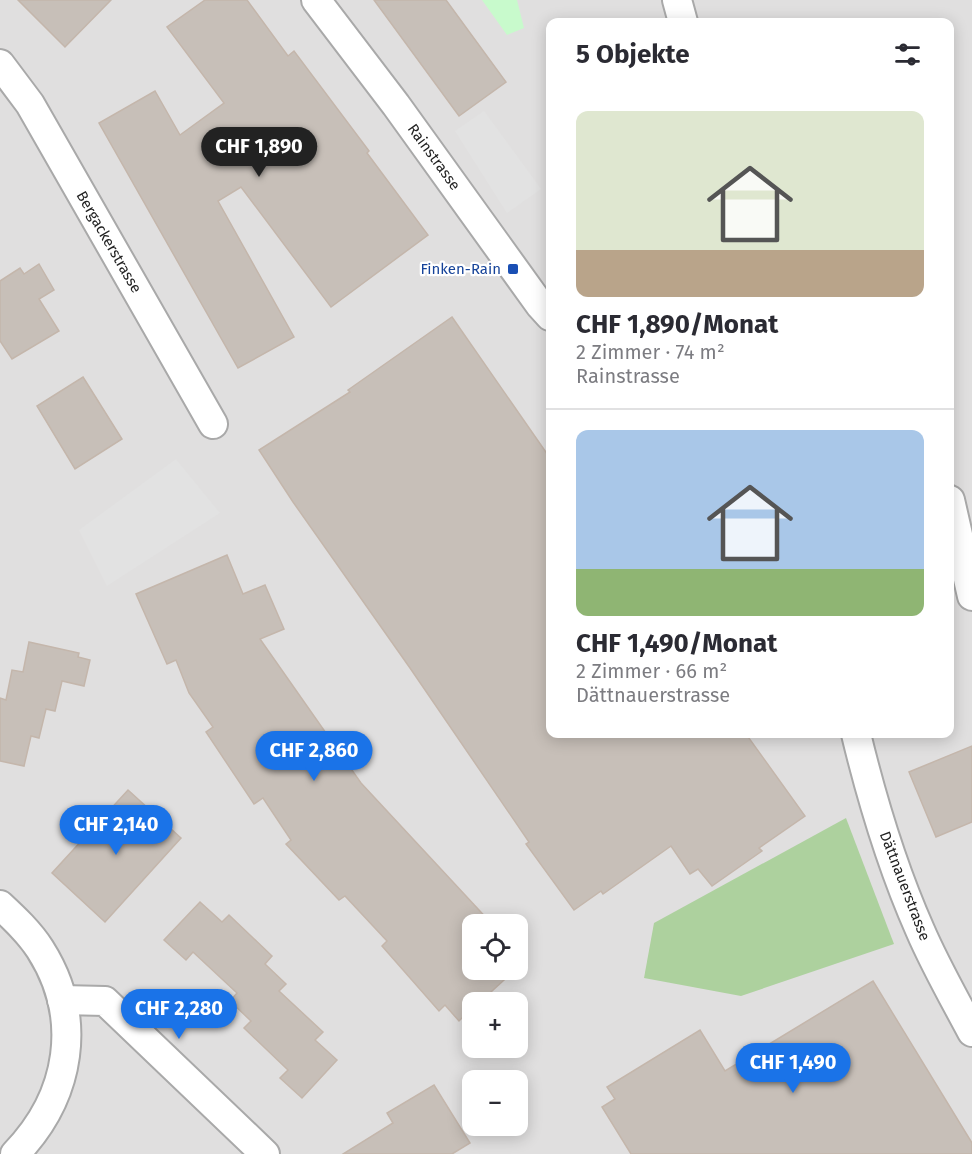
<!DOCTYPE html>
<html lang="de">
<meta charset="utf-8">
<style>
:root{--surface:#fff;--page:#f2f2f3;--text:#2b2b33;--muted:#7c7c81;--line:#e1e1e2;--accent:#1a73e8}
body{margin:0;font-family:"Fira Sans",sans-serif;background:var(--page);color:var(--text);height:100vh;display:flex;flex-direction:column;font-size:22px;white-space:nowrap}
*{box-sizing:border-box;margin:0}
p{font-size:20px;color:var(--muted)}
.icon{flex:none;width:33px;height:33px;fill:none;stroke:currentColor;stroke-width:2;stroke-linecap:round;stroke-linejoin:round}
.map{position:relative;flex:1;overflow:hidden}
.panel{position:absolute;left:546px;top:18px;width:408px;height:720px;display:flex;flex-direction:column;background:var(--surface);border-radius:12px;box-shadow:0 3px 15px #0003}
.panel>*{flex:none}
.fabs{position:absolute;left:462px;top:914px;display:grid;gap:12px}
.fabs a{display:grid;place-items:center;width:66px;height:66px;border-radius:12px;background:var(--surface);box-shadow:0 3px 15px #0003;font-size:30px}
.price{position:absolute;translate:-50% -51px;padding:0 14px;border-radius:21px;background:var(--accent);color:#fff;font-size:20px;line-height:39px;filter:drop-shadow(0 2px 3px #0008)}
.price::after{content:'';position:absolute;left:50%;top:36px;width:18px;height:14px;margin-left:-9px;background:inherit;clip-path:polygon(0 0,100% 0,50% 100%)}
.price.selected{background:#222;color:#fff}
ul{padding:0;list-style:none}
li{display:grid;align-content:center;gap:12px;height:318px;padding:0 30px}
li+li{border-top:2px solid var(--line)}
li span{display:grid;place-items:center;height:186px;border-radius:12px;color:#555}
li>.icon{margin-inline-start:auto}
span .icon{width:108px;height:108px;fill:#fffc;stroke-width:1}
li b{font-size:26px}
h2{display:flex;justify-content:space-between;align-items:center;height:72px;padding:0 30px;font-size:26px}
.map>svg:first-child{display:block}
</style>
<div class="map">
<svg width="972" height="1154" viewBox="0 0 972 1154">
<rect width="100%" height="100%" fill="#f2efe9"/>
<!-- residential -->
<path fill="#e0dfdf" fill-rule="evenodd" d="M0 0H972V1154H0ZM550 22H950V734H550ZM472 924H518V969H472ZM472 1002H518V1047H472ZM472 1080H518V1125H472Z"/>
<!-- forest -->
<polygon fill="#add19e" points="846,818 894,944 741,996 644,978 654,923"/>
<!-- park -->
<polygon fill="#c8facc" points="482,0 517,0 524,28 507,35"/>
<!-- parking -->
<g fill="#e2e2e2">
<polygon points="484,111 541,189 507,213 455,131"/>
<polygon points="176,459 220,513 107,586 79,530"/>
</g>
<!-- building -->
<g fill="#c7bfb8" stroke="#c4b6ab" stroke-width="1.5">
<polygon points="18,0 111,0 65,47"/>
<polygon points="205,0 247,0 288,56 294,51 369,151 367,153 428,235 331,307 241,187 218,201 294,337 238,368 99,123 155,91 180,135 224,103 167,27"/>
<polygon points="374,0 446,0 506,82 459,116"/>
<polygon points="39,264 54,290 39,299 59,331 12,359 0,341 0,281 20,268 24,274"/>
<polygon points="452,317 550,458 550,734 746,734 805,816 759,848 762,851 712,886 698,869 690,874 671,846 603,894 601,891 574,910 526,844 529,842 410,668 293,502 259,450 350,392 348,390"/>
<polygon points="83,377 122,439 75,469 37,406"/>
<polygon points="227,555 243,594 265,585 284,629 260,639 361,783 492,924 472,924 472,969 516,969 480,1002 472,1002 472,1008 459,1021 445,1005 439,1011 382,946 387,941 345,896 339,900 286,844 291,840 263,798 254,804 206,732 213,727 189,693 176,660 167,664 136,594"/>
<polygon points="29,642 79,653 78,657 90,660 84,686 62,681 55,711 46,709 39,738 31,736 24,766 0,761 0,698 6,700 12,670 23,672"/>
<polygon points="972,746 972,822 936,837 909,772"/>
<polygon points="128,790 181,838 105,922 52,873"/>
<polygon points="200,902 222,922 229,915 272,956 265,964 286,984 279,991 323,1032 315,1040 337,1060 302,1098 280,1078 288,1070 244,1028 251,1021 230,1001 237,993 193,952 186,960 164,940"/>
<polygon points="873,981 972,1143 972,1154 631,1154 602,1107 615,1099 607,1087 700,1030 725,1071"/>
<polygon points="434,1085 470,1143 452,1154 343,1154 393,1123 387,1113"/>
</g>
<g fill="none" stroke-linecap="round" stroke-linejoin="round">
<!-- minor casing -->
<g stroke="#a9a9a9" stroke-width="32">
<g id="minor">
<polyline points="316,0 396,105 540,305 550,316"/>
<polyline points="677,0 683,22"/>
<polyline points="0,64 30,104 213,424"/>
<polyline points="950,500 972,596"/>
<path d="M856 734C872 800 892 867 920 930 935 965 954 998 972 1032"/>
<path d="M0 905C14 918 29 932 40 949 84 1018 71 1096 15 1154"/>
<polyline points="62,1000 105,1001 265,1154"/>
</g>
</g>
<!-- minor -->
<use href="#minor" stroke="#fff" stroke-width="28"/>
</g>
<!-- markers -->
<rect fill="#1a4fb4" stroke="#fff" stroke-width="2" x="507" y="263" width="12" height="12" rx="3"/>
<g text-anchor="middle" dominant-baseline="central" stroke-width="4.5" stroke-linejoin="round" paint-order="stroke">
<!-- street labels -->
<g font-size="15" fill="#222" stroke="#fff">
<text transform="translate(434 157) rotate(54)">Rainstrasse</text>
<text transform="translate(109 242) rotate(60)">Bergackerstrasse</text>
<text transform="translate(905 886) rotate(69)">Dättnauerstrasse</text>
</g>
<!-- transit labels -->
<g font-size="15" fill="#164399" stroke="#fff" text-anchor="end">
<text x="501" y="269">Finken-Rain</text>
</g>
</g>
</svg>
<div class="fabs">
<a><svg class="icon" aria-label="locate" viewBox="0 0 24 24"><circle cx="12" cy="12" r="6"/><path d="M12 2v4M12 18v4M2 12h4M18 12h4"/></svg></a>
<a>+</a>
<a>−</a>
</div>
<b class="price selected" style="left:259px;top:178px">CHF 1,890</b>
<b class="price" style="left:314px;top:782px">CHF 2,860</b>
<b class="price" style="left:116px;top:856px">CHF 2,140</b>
<b class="price" style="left:179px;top:1040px">CHF 2,280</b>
<b class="price" style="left:793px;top:1094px">CHF 1,490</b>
<section class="panel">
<h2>5 Objekte<svg class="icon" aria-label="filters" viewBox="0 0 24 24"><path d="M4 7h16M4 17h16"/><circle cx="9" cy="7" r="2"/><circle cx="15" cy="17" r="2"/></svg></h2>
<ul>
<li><span style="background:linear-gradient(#dfe7d0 75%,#b9a48a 0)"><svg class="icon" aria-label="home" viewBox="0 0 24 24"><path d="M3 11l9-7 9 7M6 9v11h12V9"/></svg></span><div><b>CHF 1,890/Monat</b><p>2 Zimmer · 74 m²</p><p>Rainstrasse</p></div></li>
<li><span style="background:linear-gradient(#a9c7e8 75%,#8fb573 0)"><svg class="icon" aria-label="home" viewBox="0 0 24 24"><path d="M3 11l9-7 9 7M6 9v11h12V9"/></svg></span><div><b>CHF 1,490/Monat</b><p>2 Zimmer · 66 m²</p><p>Dättnauerstrasse</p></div></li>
</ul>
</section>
</div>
